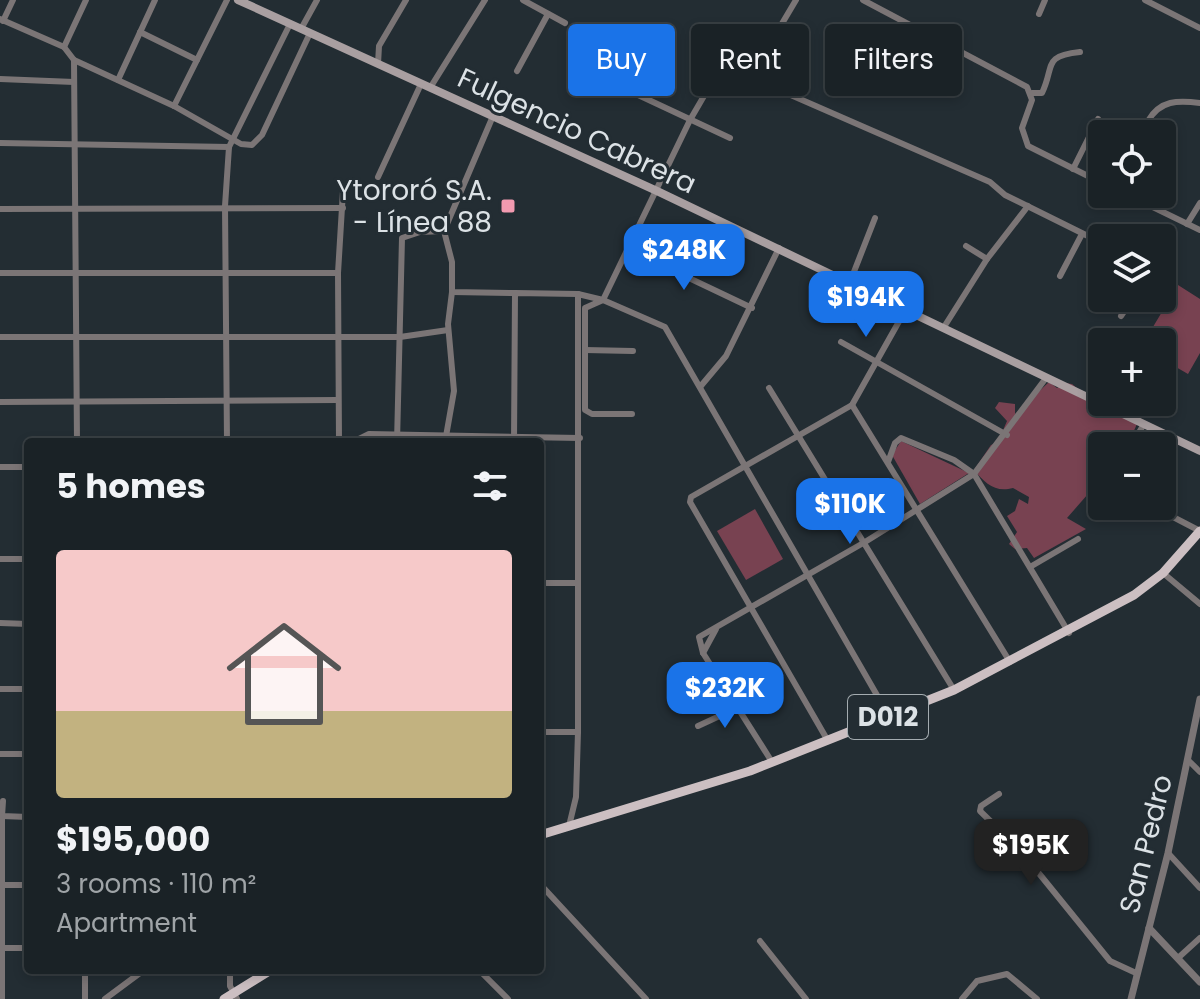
<!DOCTYPE html>
<meta charset="utf-8">
<style>
:root{--surface:#1a2226;--page:#272f32;--text:#f1f3f6;--muted:#9fa4a7;--line:#383f43;--accent:#1a73e8}
body{margin:0;font-family:Poppins,sans-serif;background:var(--page);color:var(--text);height:100vh;display:flex;flex-direction:column;font-size:30px;white-space:nowrap}
*{box-sizing:border-box;margin:0}
p{font-size:26px;color:var(--muted)}
.icon{flex:none;width:44px;height:44px;fill:none;stroke:currentColor;stroke-width:2;stroke-linecap:round;stroke-linejoin:round}
.map{position:relative;flex:1;overflow:hidden}
.panel{position:absolute;left:24px;top:438px;width:520px;height:536px;display:flex;flex-direction:column;background:var(--surface);border-radius:8px;box-shadow:0 4px 12px #0003,0 0 0 2px var(--line)}
.panel>*{flex:none}
.hud{position:absolute;left:568px;top:24px;width:512px;height:72px;display:flex;gap:16px}
.fabs{position:absolute;left:1088px;top:120px;display:grid;gap:16px}
.fabs a{display:grid;place-items:center;width:88px;height:88px;border-radius:8px;background:var(--surface);box-shadow:0 4px 12px #0003,0 0 0 2px var(--line);font-size:40px}
.price{position:absolute;translate:-50% -68px;padding:0 18px;border-radius:16px;background:var(--accent);color:#fff;font-size:26px;line-height:52px;filter:drop-shadow(0 2px 4px #0008)}
.price::after{content:'';position:absolute;left:50%;top:48px;width:24px;height:18px;margin-left:-12px;background:inherit;clip-path:polygon(0 0,100% 0,50% 100%)}
.price.on{background:#222;color:#fff}
ul{padding:0;list-style:none}
li{display:grid;align-content:center;gap:16px;height:424px;padding:0 32px}
li+li{border-top:2px solid var(--line)}
li span{display:grid;place-items:center;height:248px;border-radius:8px;color:#555}
li>.icon{margin-inline-start:auto}
span .icon{width:144px;height:144px;fill:#fffc;stroke-width:1}
li b{font-size:34px}
h2{display:flex;justify-content:space-between;align-items:center;height:96px;padding:0 32px;font-size:34px}
.tag{padding:0 28px;border-radius:8px;background:var(--surface);box-shadow:0 4px 12px #0003,0 0 0 2px var(--line);font-size:28px;line-height:72px}
.tag.on{background:var(--accent);color:#fff}
.map>svg:first-child{display:block}
</style>
<div class="map">
<svg width="1200" height="999" viewBox="0 0 1200 999">
<rect width="100%" height="100%" fill="#232d33"/>
<!-- green -->
<g fill="#784251">
<polygon points="1178,285 1200,299 1200,353 1188,374 1162,359 1162,342 1144,342"/>
<path d="M1049 382 1057 388 1065 383 1072 384 1099 407 1115 406 1137 424 1127 446H1102V478L1067 518 1086 529 1034 558 1027 548 1015 549 1009 544 1017 532 1007 516 1015 511 1019 499 1028 504 1029 497 1013 488C995 493 985 483 974 470L991 445 998 442 1007 421 995 408 999 402 1015 404V414Z"/>
<polygon points="901,441 969,473 920,504 892,455"/>
<polygon points="755,509 783,559 746,580 717,531"/>
</g>
<g fill="none" stroke-linecap="round" stroke-linejoin="round">
<!-- minor -->
<g stroke="#7b7576" stroke-width="6">
<polyline points="523,0 565,23"/>
<polyline points="863,0 1027,87 1032,100 1022,128 1028,146 1102,183"/>
<polyline points="1145,0 1200,28"/>
<polyline points="1039,14 1045,0"/>
<polyline points="0,19 64,47 74,60 77,442"/>
<polyline points="3,21 13,0"/>
<polyline points="301,29 317,0"/>
<polyline points="608,29 587,68 589,72 730,138"/>
<polyline points="140,32 197,60"/>
<polyline points="64,47 86,0"/>
<polyline points="74,60 174,106 241,144 252,145 262,135 310,33"/>
<polyline points="378,64 379,46 406,0"/>
<polyline points="517,71 548,14"/>
<polyline points="0,79 74,82"/>
<polyline points="118,80 155,0"/>
<polyline points="761,82 777,32 796,0"/>
<polyline points="430,88 485,0"/>
<path d="M1032 93H1042C1055 66 1042 56 1080 52"/>
<polyline points="174,106 227,0"/>
<path d="M1149 134 1148 121C1160 100 1178 100 1200 103"/>
<polyline points="0,143 229,147"/>
<polyline points="1073,169 1098,119"/>
<polyline points="378,177 421,84"/>
<polyline points="1126,194 1200,230"/>
<polyline points="0,209 343,208"/>
<polyline points="1187,224 1200,203"/>
<polyline points="444,231 452,262 452,292 515,293"/>
<polyline points="966,246 987,259"/>
<polyline points="628,249 752,308"/>
<polyline points="0,273 338,273"/>
<polyline points="1060,276 1082,234"/>
<polyline points="850,282 875,218"/>
<polyline points="1121,316 1133,298"/>
<polyline points="944,327 987,259 1028,206"/>
<polyline points="0,337 400,337 448,330"/>
<polyline points="841,342 1007,435"/>
<polyline points="585,350 633,351"/>
<polyline points="700,387 726,356 779,248"/>
<polyline points="769,388 954,690"/>
<polyline points="0,402 338,400"/>
<polyline points="852,405 906,309"/>
<polyline points="632,414 592,414 585,410 585,308 603,300 690,120 722,65 990,182 1005,195 1102,243"/>
<polyline points="227,442 225,206 229,147 290,24"/>
<polyline points="339,442 338,273 343,191"/>
<polyline points="353,442 369,434 580,438"/>
<polyline points="397,442 402,238 420,232 444,231 493,116"/>
<polyline points="445,442 454,391 448,324 452,292"/>
<polyline points="514,442 515,293 578,294 603,300 665,327 889,716"/>
<polyline points="1131,446 1144,424"/>
<polyline points="888,462 895,443 901,438 954,460 974,474 1069,633"/>
<polyline points="0,467 28,467"/>
<polyline points="1152,506 1200,531"/>
<polyline points="1092,511 1102,494"/>
<polyline points="0,559 28,559"/>
<polyline points="1030,567 1078,539"/>
<polyline points="1163,573 1200,604"/>
<polyline points="540,583 576,583"/>
<polyline points="0,623 28,624"/>
<polyline points="703,653 716,629"/>
<polyline points="0,689 28,689"/>
<polyline points="698,726 739,707"/>
<polyline points="540,732 578,732"/>
<polyline points="828,741 690,502 691,497 852,405 1010,662"/>
<polyline points="0,754 28,754"/>
<polyline points="1189,761 1200,772"/>
<polyline points="772,762 703,653 699,637 865,542 974,474 1046,378"/>
<polyline points="999,794 981,806 980,811 1020,850 1110,961 1136,973"/>
<polyline points="3,801 2,816 28,817"/>
<polyline points="569,826 576,797 578,732 578,294"/>
<polyline points="1168,853 1200,888"/>
<polyline points="540,884 646,999"/>
<polyline points="2,885 28,885"/>
<polyline points="760,941 806,999"/>
<polyline points="0,948 28,948"/>
<polyline points="1178,958 1200,938"/>
<polyline points="230,970 230,986 237,999"/>
<polyline points="479,970 508,999"/>
<polyline points="2,999 2,816"/>
<polyline points="85,999 85,970"/>
<polyline points="105,999 144,970"/>
<polyline points="962,999 977,981 1007,974 1037,999"/>
</g>
<!-- tertiary -->
<g stroke="#7b7576" stroke-width="7">
<polyline points="1149,928 1200,982"/>
<polyline points="1131,999 1168,853 1200,699"/>
</g>
<!-- secondary -->
<polyline stroke="#a99fa1" stroke-width="8" points="238,0 657,191 1200,451"/>
<!-- primary -->
<g stroke="#ccbfc2" stroke-width="9">
<polyline points="540,835 750,771 954,690 1134,595 1163,573 1200,531"/>
<polyline points="224,999 271,970"/>
</g>
</g>
<!-- markers -->
<rect fill="#f29ab0" stroke="#232d33" stroke-width="3" x="500" y="198" width="16" height="16" rx="4"/>
<g text-anchor="middle" dominant-baseline="central" stroke-width="6" stroke-linejoin="round" paint-order="stroke">
<!-- shield labels -->
<rect fill="#232d33" stroke="#a4acb0" stroke-width="2" x="848" y="695" width="80" height="44" rx="6"/>
<g font-size="26" font-weight="bold" fill="#dce2e6">
<text x="888" y="717">D012</text>
</g>
<!-- street labels -->
<g font-size="28" fill="#dce2e6" stroke="#232d33">
<text transform="translate(577 131) rotate(25)">Fulgencio Cabrera</text>
<text transform="translate(1146 844) rotate(-76)">San Pedro</text>
</g>
<!-- poi labels -->
<g font-size="28" fill="#dce2e6" stroke="#232d33" text-anchor="end">
<text x="492" y="190">Ytororó S.A.<tspan x="492" dy="32">- Línea 88</tspan></text>
</g>
</g>
</svg>
<div class="fabs">
<a><svg class="icon" aria-label="locate" viewBox="0 0 24 24"><circle cx="12" cy="12" r="6"/><path d="M12 2v4M12 18v4M2 12h4M18 12h4"/></svg></a>
<a><svg class="icon" aria-label="layers" viewBox="0 0 24 24"><path d="M12 4l9 5-9 5-9-5zM3 14l9 5 9-5"/></svg></a>
<a>+</a>
<a>−</a>
</div>
<b class="price" style="left:684px;top:292px">$248K</b>
<b class="price" style="left:866px;top:339px">$194K</b>
<b class="price" style="left:850px;top:546px">$110K</b>
<b class="price" style="left:725px;top:730px">$232K</b>
<b class="price on" style="left:1031px;top:887px">$195K</b>
<div class="hud">
<a class="tag on">Buy</a>
<a class="tag">Rent</a>
<a class="tag">Filters</a>
</div>
<section class="panel">
<h2>5 homes<svg class="icon" aria-label="filters" viewBox="0 0 24 24"><path d="M4 7h16M4 17h16"/><circle cx="9" cy="7" r="2"/><circle cx="15" cy="17" r="2"/></svg></h2>
<ul>
<li><span style="background:linear-gradient(#f6c9c9 65%,#c2b280 0)"><svg class="icon" aria-label="home" viewBox="0 0 24 24"><path d="M3 11l9-7 9 7M6 9v11h12V9"/></svg></span><div><b>$195,000</b><p>3 rooms · 110 m²</p><p>Apartment</p></div></li>
</ul>
</section>
</div>
